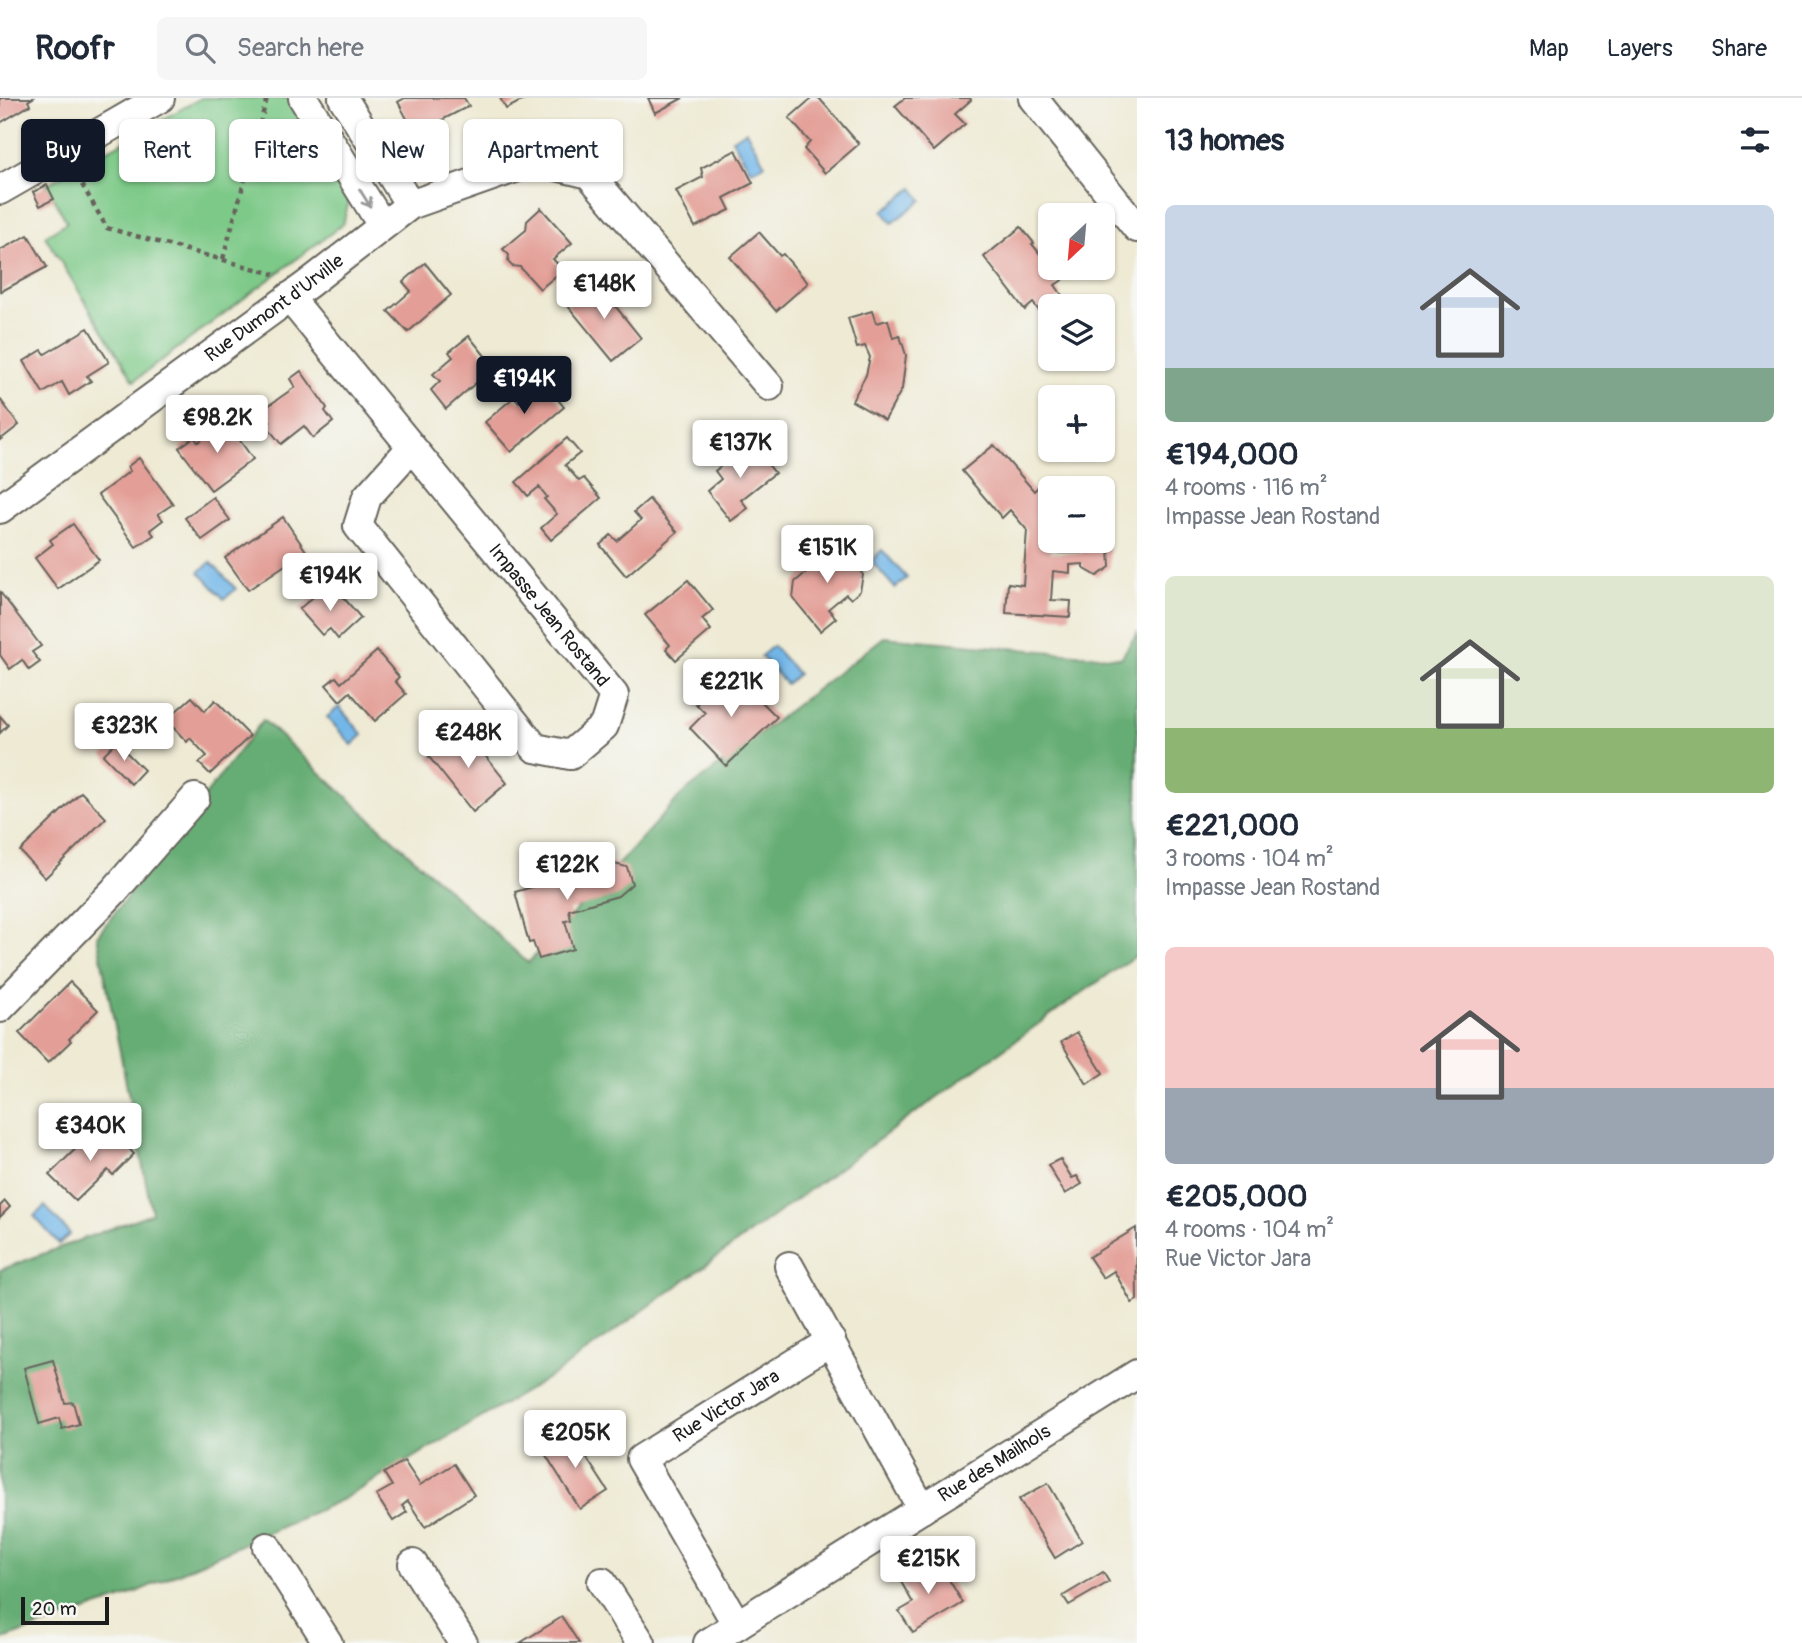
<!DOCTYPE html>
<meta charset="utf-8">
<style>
:root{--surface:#fff;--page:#f6f6f7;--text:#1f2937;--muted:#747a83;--line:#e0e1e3;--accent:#111827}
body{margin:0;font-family:Pangolin,sans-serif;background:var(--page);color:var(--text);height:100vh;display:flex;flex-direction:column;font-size:26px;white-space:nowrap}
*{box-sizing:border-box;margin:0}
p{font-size:23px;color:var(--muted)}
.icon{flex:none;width:38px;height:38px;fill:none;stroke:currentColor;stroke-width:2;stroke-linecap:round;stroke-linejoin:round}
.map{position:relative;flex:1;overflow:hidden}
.panel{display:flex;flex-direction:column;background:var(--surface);width:665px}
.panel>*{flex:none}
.hud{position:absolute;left:21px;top:21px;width:665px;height:63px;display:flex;gap:14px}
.needle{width:46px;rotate:206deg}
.fabs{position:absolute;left:1038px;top:105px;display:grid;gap:14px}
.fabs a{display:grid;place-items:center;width:77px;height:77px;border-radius:10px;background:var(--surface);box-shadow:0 2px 5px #0004;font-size:35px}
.scale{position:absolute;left:21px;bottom:18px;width:88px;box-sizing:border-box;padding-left:7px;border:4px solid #1c1c1c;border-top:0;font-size:19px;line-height:24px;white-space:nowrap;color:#1c1c1c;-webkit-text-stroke:5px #f6f6f2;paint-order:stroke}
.price{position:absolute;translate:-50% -60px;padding:0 16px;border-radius:7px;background:#fff;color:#222;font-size:23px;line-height:46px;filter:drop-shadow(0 2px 4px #0008)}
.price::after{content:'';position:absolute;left:50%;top:42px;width:21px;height:16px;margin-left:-10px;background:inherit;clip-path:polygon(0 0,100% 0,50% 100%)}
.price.selected{background:var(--accent);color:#fff}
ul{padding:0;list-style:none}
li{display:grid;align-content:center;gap:14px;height:371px;padding:0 28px}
li span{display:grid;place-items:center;height:217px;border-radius:10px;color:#555}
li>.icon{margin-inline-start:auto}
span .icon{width:126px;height:126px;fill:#fffc;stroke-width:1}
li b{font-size:30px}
h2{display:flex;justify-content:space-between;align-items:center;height:84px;padding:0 28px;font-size:30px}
.chip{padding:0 24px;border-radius:10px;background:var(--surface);box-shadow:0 2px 5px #0004;font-size:24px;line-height:63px}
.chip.selected{background:var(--accent);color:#fff}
header{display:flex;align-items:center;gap:42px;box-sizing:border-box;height:98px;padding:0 35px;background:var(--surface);border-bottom:2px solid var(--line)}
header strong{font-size:33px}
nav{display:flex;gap:38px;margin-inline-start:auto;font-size:24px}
.search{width:490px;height:63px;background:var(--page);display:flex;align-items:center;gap:18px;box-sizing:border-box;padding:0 24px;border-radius:10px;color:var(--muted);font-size:26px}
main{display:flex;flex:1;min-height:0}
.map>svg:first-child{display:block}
</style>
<header>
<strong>Roofr</strong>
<div class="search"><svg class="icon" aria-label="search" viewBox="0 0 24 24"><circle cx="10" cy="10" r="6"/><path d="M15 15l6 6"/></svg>Search here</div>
<nav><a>Map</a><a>Layers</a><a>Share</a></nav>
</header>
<main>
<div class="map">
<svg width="1137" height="1545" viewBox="0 0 1137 1545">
<rect width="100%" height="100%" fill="#f6f6f2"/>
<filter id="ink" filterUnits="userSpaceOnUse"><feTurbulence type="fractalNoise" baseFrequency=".0143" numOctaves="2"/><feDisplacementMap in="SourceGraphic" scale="14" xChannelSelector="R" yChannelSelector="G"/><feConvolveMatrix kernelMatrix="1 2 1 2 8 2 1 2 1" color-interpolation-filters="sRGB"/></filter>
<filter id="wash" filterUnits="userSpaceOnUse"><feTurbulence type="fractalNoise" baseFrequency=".00686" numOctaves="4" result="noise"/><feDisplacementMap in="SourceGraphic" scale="28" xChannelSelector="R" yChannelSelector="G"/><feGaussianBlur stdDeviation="1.57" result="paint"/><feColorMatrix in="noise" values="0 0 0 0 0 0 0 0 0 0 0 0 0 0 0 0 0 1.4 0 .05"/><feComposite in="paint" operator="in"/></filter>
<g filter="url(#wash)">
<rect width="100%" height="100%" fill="#eeead4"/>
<!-- green -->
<polygon fill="#7dc988" stroke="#4c7252" stroke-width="2" points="201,0 289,0 349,103 343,126 134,283 45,138 67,124 46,87"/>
<!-- forest -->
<polygon fill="#66ad74" stroke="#416448" stroke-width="2" points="1137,535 1137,857 1063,908 557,1275 343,1401 123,1500 0,1542 0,1172 152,1115 97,838 263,622 528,865 681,697 884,539 1121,560"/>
<!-- water -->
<g fill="#73b7e9" stroke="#486a82" stroke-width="2">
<polygon points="746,33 765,66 751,73 732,41"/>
<polygon points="913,90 922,102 892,125 883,113"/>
<polygon points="882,452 907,480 895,490 871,463"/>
<polygon points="211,464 236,491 224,501 199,474"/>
<polygon points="773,548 798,576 786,586 761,558"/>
<polygon points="339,609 363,637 352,647 327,619"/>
<polygon points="45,1108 70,1136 59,1146 34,1118"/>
</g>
<g id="blocks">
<!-- building -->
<g fill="#e39f97">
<polygon points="0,0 33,0 28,3 30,7 0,25"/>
<polygon points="405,0 464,0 469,8 415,36 398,4"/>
<polygon points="500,0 527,0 506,11"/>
<polygon points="648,0 683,0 655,15"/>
<polygon points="812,0 819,0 859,46 825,75 804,51 810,44 789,20"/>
<polygon points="905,0 970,0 971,2 955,16 965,26 934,53 895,8"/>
<polygon points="736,52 753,85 724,100 730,112 695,129 676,93 703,79 701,70"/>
<polygon points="47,87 54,101 40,108 33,94"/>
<polygon points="541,110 572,145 553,161 563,172 540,191 520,169 512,168 508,164 509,157 503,151 526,132 527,123"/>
<polygon points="1021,129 1034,145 1032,146 1049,167 1050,165 1050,170 1055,170 1064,181 1055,187 1062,197 1041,215 1033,205 1025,212 984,159"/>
<polygon points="759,134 780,158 783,156 808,185 776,213 730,159"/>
<polygon points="28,137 47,169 0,194 0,152"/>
<polygon points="425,165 451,197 408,234 388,213 411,193 403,184"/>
<polygon points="596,184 641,240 613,263 567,207"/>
<polygon points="872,213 876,225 888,222 893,240 900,238 906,257 902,291 885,322 852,303 866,277 870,259 865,248 857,250 848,220"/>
<polygon points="88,230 109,264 87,278 91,283 69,297 62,284 43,295 24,263 42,252 45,256"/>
<polygon points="469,238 494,269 446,311 431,292 440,283 433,276 453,259 449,254"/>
<polygon points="301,273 327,310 325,313 333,324 313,340 304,328 281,346 266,327 270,324 261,313 295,289 290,281"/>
<polygon points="543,283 564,309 511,354 485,324 514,299 519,304"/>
<polygon points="0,301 19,327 0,342"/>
<polygon points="226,323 253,361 211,392 179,350 194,339 198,344"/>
<polygon points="567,340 580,355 565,367 579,383 584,380 601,400 551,442 541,430 557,416 544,401 547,399 539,389 528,398 516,384"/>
<polygon points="750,344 775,375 741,402 748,410 731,423 707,393 721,381 715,373"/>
<polygon points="994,347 1034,393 1039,388 1050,401 1051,455 1082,455 1082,450 1092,443 1097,443 1109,450 1110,469 1097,478 1083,470 1083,466 1070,467 1070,475 1053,473 1051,502 1071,503 1070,519 1006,515 1008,485 1023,487 1027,432 1010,412 1002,420 962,373"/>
<polygon points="139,360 173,406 158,416 163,422 150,432 154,437 136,449 98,397 130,373 127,369"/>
<polygon points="213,399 230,422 202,442 185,420"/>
<polygon points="649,401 677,434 626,478 600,447 611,437 617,443 641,422 634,414"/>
<polygon points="283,419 306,453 248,492 225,460"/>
<polygon points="73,426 99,462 58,491 35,460 53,446 50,442"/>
<polygon points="838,442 863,477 860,493 851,501 846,496 828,511 836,520 820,533 793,500 795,484 819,463 817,460"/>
<polygon points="688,482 713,512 702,521 711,532 676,562 666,551 670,547 645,517"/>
<polygon points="325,489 332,496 337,492 361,520 338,541 330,531 322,537 299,511"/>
<polygon points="0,494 41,548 32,554 40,564 29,572 22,562 10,571 0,557"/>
<polygon points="377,553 399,579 395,583 406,596 375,623 350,594 340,603 326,587 336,579 341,585"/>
<polygon points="735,577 777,619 726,668 690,630 705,615 696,606 718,584 723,588"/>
<polygon points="192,599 205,613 215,602 250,638 210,676 199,665 207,658 190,640 187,644 166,622"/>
<polygon points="0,618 8,627 0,635"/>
<polygon points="463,630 507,685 473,714 429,659"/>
<polygon points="116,644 144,672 131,686 103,657"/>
<polygon points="81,694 106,720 45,780 20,753"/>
<polygon points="594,762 597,769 610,765 627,769 632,786 618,798 569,812 571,822 565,823 573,851 539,861 533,844 529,845 515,794 559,781 557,773"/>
<polygon points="70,884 98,912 69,941 71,943 48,965 19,935"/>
<polygon points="1077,934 1103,975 1087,986 1061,944"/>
<polygon points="98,1029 116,1047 121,1042 134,1056 113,1077 108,1072 76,1103 49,1077"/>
<polygon points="1060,1061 1072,1080 1077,1078 1082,1086 1065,1096 1048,1067"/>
<polygon points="5,1103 10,1109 0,1119 0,1108"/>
<polygon points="1136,1130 1137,1202 1132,1205 1114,1173 1103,1180 1089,1159"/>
<polygon points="53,1262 65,1305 73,1304 79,1326 62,1331 59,1320 39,1326 24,1270"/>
<polygon points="569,1333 608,1393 580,1411 542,1351"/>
<polygon points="404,1363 420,1387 454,1366 474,1397 425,1429 408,1403 402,1408 407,1414 393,1423 376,1397 392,1388 384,1375"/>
<polygon points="1048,1385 1082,1443 1055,1460 1019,1401"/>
<polygon points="936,1460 963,1505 913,1535 899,1513 913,1505 900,1482"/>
<polygon points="1103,1474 1109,1484 1069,1507 1063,1498"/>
<polygon points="562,1519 579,1545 520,1545"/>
</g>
</g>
</g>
<g filter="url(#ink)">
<use href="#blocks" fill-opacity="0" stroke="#66645c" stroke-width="2"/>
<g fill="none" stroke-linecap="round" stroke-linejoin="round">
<!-- minor casing -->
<g stroke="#66645c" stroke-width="32">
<g id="minor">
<polyline points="303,0 382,127"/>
<polyline points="343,0 410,107"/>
<polyline points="1033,0 1137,130"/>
<polyline points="0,92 160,0"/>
<path id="s1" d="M289 199 614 597 604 628 570 657 535 650 358 428 367 399 411 350"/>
<path id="s2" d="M0 411 308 186 410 107 535 63 589 76 769 288"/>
<polyline points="0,910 114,793 195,700"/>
<polyline points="789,1168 922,1411"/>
<polyline points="267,1449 328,1545"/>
<polyline points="413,1466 463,1545"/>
<polyline points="602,1484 641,1545"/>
<path id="s3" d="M737 1527 641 1361 831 1243"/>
<path id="s4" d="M708 1545 1137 1276"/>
</g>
</g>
<!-- path -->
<g stroke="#66645c" stroke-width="4.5" stroke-dasharray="5 5" stroke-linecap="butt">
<polyline points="77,78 107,130 274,176"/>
<polyline points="223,161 267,0"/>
</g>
<!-- minor -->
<use href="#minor" stroke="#fff" stroke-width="28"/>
</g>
<!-- one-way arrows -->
<defs><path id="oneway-shaft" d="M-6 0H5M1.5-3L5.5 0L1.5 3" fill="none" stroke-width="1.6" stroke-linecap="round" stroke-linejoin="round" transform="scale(1.75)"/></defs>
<use stroke="#999" href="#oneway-shaft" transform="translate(365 100) rotate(58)"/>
</g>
<g text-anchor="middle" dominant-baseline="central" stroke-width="6" stroke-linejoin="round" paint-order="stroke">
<!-- street labels -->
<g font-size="19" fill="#1c1c1c" stroke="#f6f6f2">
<text stroke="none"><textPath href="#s2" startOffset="340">Rue Dumont d'Urville</textPath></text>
<text stroke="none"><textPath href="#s1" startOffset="411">Impasse Jean Rostand</textPath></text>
<text stroke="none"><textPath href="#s3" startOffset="292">Rue Victor Jara</textPath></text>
<text stroke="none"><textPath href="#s4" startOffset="338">Rue des Mailhols</textPath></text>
</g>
</g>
</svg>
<div class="fabs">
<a><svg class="needle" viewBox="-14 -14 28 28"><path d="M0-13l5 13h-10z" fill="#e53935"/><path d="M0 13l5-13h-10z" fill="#747a83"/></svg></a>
<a><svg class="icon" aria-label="layers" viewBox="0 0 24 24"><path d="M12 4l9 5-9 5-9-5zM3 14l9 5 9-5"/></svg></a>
<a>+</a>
<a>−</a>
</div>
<div class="scale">20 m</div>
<b class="price" style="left:604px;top:223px">€148K</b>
<b class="price selected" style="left:524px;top:318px">€194K</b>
<b class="price" style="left:217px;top:357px">€98.2K</b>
<b class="price" style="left:740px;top:382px">€137K</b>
<b class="price" style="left:827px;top:487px">€151K</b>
<b class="price" style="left:330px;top:515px">€194K</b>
<b class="price" style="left:731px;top:621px">€221K</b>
<b class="price" style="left:124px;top:665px">€323K</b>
<b class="price" style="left:468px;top:672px">€248K</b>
<b class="price" style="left:567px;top:804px">€122K</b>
<b class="price" style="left:90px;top:1065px">€340K</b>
<b class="price" style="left:575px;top:1372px">€205K</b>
<b class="price" style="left:928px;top:1498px">€215K</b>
<div class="hud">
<a class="chip selected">Buy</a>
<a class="chip">Rent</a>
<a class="chip">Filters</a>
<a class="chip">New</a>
<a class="chip">Apartment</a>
</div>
</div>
<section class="panel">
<h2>13 homes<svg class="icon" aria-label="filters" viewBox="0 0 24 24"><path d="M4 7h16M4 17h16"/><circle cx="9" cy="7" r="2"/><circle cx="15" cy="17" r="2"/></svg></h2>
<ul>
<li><span style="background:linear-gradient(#c9d6e8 75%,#7fa58c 0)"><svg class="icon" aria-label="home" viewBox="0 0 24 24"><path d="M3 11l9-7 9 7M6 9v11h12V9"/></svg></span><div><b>€194,000</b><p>4 rooms · 116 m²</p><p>Impasse Jean Rostand</p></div></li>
<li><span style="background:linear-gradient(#dfe7d0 70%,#8fb573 0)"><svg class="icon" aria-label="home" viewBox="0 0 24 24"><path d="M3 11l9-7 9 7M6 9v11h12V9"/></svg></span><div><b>€221,000</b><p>3 rooms · 104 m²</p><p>Impasse Jean Rostand</p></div></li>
<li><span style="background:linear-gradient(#f6c9c9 65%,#9aa5b1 0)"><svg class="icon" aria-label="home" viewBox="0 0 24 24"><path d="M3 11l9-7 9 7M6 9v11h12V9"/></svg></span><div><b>€205,000</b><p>4 rooms · 104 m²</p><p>Rue Victor Jara</p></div></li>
</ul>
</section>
</main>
